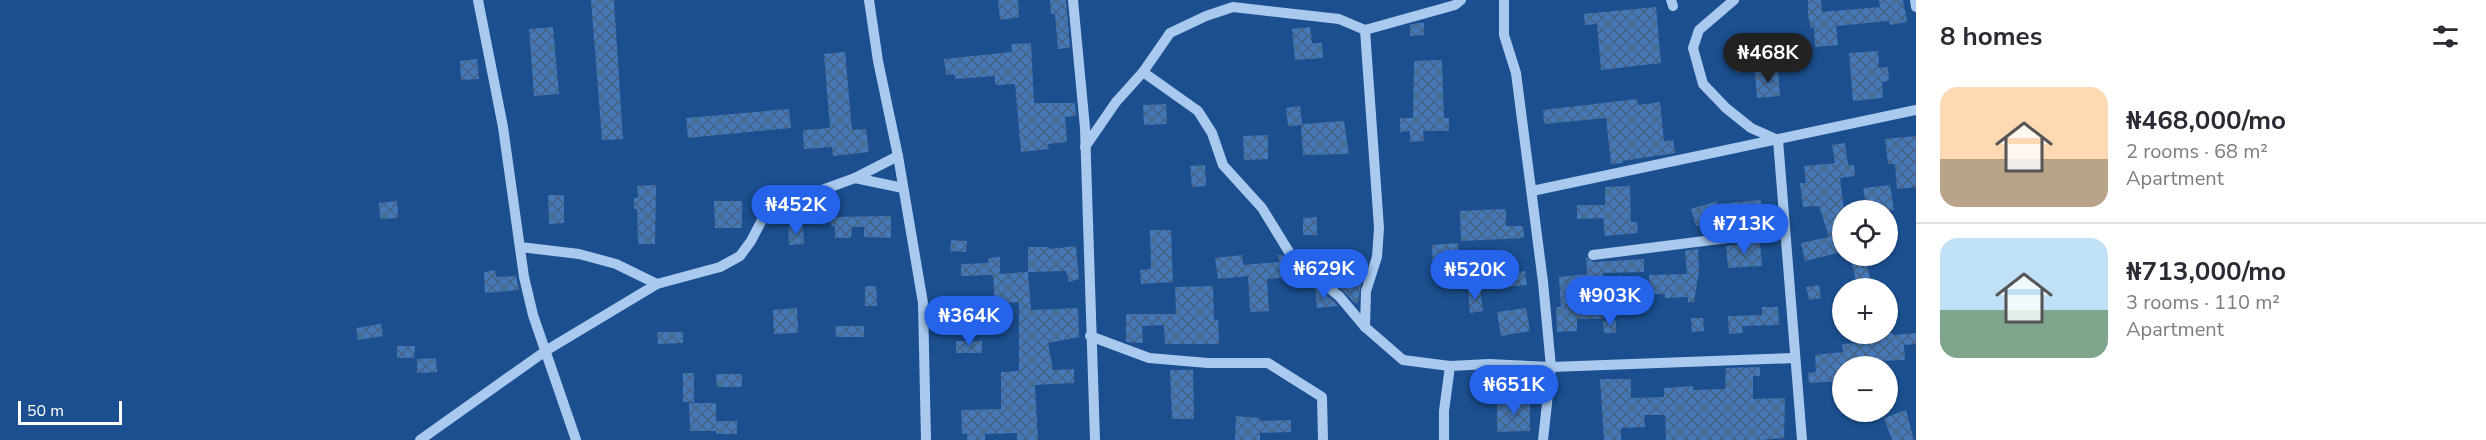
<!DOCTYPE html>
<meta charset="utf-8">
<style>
:root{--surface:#fff;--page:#f2f2f3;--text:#2b2b33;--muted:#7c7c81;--line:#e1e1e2;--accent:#2563eb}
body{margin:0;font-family:"Nunito Sans",sans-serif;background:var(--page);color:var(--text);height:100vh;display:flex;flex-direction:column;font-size:22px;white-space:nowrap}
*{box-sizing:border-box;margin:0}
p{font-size:20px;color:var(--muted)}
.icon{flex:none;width:33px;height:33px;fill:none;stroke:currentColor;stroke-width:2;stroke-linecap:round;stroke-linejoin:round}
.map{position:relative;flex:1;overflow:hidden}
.details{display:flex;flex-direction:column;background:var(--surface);width:570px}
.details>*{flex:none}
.controls{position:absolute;left:1832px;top:200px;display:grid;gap:12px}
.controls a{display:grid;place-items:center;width:66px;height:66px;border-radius:50%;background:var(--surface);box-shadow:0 2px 4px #0004;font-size:30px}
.scale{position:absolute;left:18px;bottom:15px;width:104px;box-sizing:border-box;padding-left:6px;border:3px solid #fff;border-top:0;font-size:16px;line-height:21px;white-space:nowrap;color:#fff;-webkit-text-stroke:4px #1b4f8f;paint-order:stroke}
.price{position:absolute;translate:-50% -51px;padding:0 14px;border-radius:21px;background:var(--accent);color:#fff;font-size:20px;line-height:39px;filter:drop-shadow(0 2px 3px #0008)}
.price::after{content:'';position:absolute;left:50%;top:36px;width:18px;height:14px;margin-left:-9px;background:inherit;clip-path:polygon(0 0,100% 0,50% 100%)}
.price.active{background:#222;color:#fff}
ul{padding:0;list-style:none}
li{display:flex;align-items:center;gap:18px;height:150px;padding:0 24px}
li+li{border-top:2px solid var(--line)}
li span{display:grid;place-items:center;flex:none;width:168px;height:120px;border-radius:18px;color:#555}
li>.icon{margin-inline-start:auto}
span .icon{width:72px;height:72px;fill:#fffc;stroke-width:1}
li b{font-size:26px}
h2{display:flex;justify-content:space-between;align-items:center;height:72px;padding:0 24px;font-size:26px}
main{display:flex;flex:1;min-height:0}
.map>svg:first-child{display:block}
</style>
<main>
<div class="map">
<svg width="1916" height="440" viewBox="0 0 1916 440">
<defs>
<pattern id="building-cross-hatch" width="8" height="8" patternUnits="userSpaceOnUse" patternTransform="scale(1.5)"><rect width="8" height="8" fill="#4478b7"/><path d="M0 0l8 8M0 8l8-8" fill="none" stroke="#486282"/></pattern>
</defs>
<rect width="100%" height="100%" fill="#1b4f8f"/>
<!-- building -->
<g fill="url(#building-cross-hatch)">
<polygon points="591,0 614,0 623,139 602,140"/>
<polygon points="998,0 1018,0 1019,17 1000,20"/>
<polygon points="1050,0 1066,0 1070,48 1058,49 1055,14 1051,14"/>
<polygon points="1808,0 1821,0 1822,12 1880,7 1879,0 1903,0 1907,22 1890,25 1889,21 1836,26 1838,45 1815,47 1814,27 1811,28 1808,16"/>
<polygon points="1656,7 1661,63 1601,70 1597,24 1585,25 1584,14"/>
<polygon points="1417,23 1424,23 1424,35 1410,36 1410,25"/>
<polygon points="553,27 559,94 534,96 529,29"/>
<polygon points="1310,27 1312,43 1322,43 1323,58 1295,60 1292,29"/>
<polygon points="1031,43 1034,103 1075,103 1076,116 1065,117 1067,142 1048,144 1049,149 1021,152 1015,84 995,85 995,76 955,79 954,74 946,75 944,59 1012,52 1011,44"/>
<polygon points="1878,51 1879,68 1888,67 1889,81 1882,82 1883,98 1853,101 1849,53"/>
<polygon points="845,52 852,130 866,129 869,152 833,156 832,147 804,149 803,130 830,128 824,54"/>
<polygon points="1749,55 1753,67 1737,73 1733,61"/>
<polygon points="477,59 479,79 461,80 460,61"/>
<polygon points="1442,60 1444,118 1449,118 1449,131 1423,131 1424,141 1410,142 1410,131 1400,132 1400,118 1413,118 1414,61"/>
<polygon points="1778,70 1780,96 1757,98 1755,72"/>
<polygon points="1637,99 1638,105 1660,102 1664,141 1673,140 1675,153 1622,161 1623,163 1611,164 1606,118 1544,124 1543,110"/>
<polygon points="1166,104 1167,124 1144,125 1143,105"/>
<polygon points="1300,106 1302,124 1344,121 1349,154 1303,155 1301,125 1288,126 1286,108"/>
<polygon points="789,109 791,128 688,138 686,118"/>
<polygon points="1268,135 1268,159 1244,160 1243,136"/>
<polygon points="1916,136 1916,187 1897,189 1895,164 1888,164 1885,139"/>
<polygon points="1845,143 1848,165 1854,165 1855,176 1840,178 1844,210 1842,210 1842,252 1805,261 1801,243 1829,237 1819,206 1803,207 1800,183 1806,183 1804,166 1835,163 1832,145"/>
<polygon points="1205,165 1206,186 1192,187 1190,166"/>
<polygon points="656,185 655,244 638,244 637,209 634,209 634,198 638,198 637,186"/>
<polygon points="1890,185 1894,210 1867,210 1863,188"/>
<polygon points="1630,186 1631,222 1637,222 1638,233 1605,236 1603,218 1577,219 1577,205 1605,205 1605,187"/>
<polygon points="548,195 564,195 564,223 549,224"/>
<polygon points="1761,200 1762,212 1721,216 1722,218 1696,226 1691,209 1717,201 1718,204"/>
<polygon points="397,201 398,218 380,219 379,203"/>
<polygon points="714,201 742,201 742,228 715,228"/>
<polygon points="1506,209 1506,226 1523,226 1524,238 1461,241 1460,211"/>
<polygon points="891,216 891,238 864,237 864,227 852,227 851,238 835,238 835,226 831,226 831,217"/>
<polygon points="1317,217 1317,235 1303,235 1303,218"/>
<polygon points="803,226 804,244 789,245 788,227"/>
<polygon points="1150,230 1171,230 1173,282 1141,284 1140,270 1151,269"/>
<polygon points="951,240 967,241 966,252 950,251"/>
<polygon points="1760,242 1762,266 1728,268 1726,246"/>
<polygon points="1458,243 1459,265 1433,267 1432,245"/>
<polygon points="1076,246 1079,279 1069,282 1066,271 1028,272 1028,247 1049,247 1049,249"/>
<polygon points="1698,249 1699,272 1694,302 1688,302 1688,297 1665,298 1665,294 1650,294 1649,275 1687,274 1685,251"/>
<polygon points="1242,255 1243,265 1279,262 1278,255 1282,255 1289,266 1302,276 1267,279 1269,311 1250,312 1248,276 1218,279 1215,258"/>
<polygon points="1000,257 1000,274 1028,272 1031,310 1078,308 1079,337 1048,343 1053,370 1074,369 1074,383 1035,385 1038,440 1017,440 1017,433 985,434 985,440 967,440 967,433 962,434 961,410 1001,409 1001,372 1019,371 1019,302 995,304 993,275 961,276 961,264 989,263 988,258"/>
<polygon points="1586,257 1593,262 1644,259 1644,272 1603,273 1603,319 1577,319 1577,331 1557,332 1556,307 1561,307 1559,277 1587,274"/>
<polygon points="1865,257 1871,282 1857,285 1851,260"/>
<polygon points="495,270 496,277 516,276 519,290 485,293 484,272"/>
<polygon points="1525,271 1527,285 1498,288 1496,274"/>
<polygon points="1362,279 1358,303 1355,303 1337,285 1353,283 1353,280"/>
<polygon points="1819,285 1821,298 1809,300 1806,287"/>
<polygon points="865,286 876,286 877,306 865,306"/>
<polygon points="1213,286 1214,320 1218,320 1219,344 1165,344 1164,325 1142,326 1143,343 1126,342 1126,314 1176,314 1175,287"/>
<polygon points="1315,287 1334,301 1338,306 1317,308"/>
<polygon points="1480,288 1483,311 1470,313 1468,290"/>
<polygon points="1762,307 1778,307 1779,325 1742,326 1743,333 1729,334 1728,316 1762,315"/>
<polygon points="797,308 798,333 774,334 773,310"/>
<polygon points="1526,308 1530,331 1501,336 1497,312"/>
<polygon points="1691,318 1703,318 1704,331 1692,332"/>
<polygon points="1616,320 1616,333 1604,333 1603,321"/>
<polygon points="381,324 383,336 358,340 356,328"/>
<polygon points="835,326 864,326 864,337 836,337"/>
<polygon points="657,332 683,332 683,343 658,344"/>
<polygon points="1875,333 1893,333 1893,335 1916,333 1916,344 1904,345 1905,360 1876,361 1877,364 1842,366 1842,381 1809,383 1808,373 1816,372 1815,355 1843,352 1842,344 1876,342"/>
<rect x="956" y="341" width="26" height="12"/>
<polygon points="397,346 415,346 414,358 397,358"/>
<polygon points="436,358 437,372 417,373 417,359"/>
<polygon points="1760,367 1760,376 1753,376 1753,399 1785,398 1784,438 1761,440 1666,440 1665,415 1644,415 1645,427 1621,428 1621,440 1604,440 1600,379 1631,379 1631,398 1664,397 1664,388 1693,386 1693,390 1725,389 1726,368"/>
<polygon points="1170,370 1193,370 1194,419 1172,419"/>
<rect x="683" y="373" width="11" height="29"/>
<polygon points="716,374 742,374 742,387 717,387"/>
<polygon points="1530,401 1530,431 1497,432 1497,402"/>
<polygon points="689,403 716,403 716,431 690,431"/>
<polygon points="1906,410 1914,440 1892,440 1884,418"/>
<polygon points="1236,416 1260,418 1260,421 1291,420 1291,432 1260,433 1260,440 1235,440"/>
<rect x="716" y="421" width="21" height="13"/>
</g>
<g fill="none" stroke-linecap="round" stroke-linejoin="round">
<!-- minor -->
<g stroke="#a9c9ee" stroke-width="10">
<polyline points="478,0 503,127 524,277 533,315 576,440"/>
<polyline points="869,0 878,61 898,156 923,303 926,440"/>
<polyline points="1073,0 1085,128 1095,440"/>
<polyline points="1504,0 1504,35 1516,73 1543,282 1551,367 1543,440"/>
<polyline points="1671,0 1673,6"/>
<polyline points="1734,0 1699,30 1693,48 1703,84 1726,108 1751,128 1778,140"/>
<polyline points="1915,0 1916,7"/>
<polyline points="1143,72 1198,111 1212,133 1223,165 1262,208 1294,260 1339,296 1365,327 1403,360 1450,366 1489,364 1551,367 1795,358"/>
<polyline points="1778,140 1802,440"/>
<polyline points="1085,147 1116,102 1143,72 1170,33 1206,16 1233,7 1339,19 1365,30 1455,5 1461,0"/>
<polyline points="855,178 903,188"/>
<polyline points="1532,191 1916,110"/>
<polyline points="520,247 579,254 616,264 657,284"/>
<polyline points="1593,255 1784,231"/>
<polyline points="1365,327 1366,291 1377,257 1379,228 1365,30"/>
<polyline points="1090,336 1149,358 1208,363 1268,363 1322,397 1323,440"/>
<polyline points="420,440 547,350 657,284 720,267 740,256 751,241 764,216 778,206 855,178 898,156"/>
<polyline points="1444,440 1444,411 1450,366"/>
</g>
</g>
</svg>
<div class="controls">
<a><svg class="icon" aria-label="locate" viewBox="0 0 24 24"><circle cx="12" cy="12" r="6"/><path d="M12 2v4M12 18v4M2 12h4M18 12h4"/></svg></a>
<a>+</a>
<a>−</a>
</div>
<div class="scale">50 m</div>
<b class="price active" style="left:1768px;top:84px">₦468K</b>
<b class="price" style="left:796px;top:236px">₦452K</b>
<b class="price" style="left:1744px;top:255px">₦713K</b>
<b class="price" style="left:1324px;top:300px">₦629K</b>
<b class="price" style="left:1475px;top:301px">₦520K</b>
<b class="price" style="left:1610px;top:327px">₦903K</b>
<b class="price" style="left:969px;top:347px">₦364K</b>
<b class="price" style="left:1514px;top:416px">₦651K</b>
</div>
<section class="details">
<h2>8 homes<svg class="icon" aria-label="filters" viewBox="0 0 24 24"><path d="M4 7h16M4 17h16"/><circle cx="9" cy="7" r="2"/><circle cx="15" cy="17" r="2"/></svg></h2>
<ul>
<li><span style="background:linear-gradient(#ffd9b3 60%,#b9a48a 0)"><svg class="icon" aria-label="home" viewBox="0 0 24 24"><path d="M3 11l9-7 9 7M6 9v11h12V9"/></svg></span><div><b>₦468,000/mo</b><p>2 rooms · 68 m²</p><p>Apartment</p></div></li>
<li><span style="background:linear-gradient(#bfe0f5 60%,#7fa58c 0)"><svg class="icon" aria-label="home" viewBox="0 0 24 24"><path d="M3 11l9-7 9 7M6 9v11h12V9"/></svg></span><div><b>₦713,000/mo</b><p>3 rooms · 110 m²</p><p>Apartment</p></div></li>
</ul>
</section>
</main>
